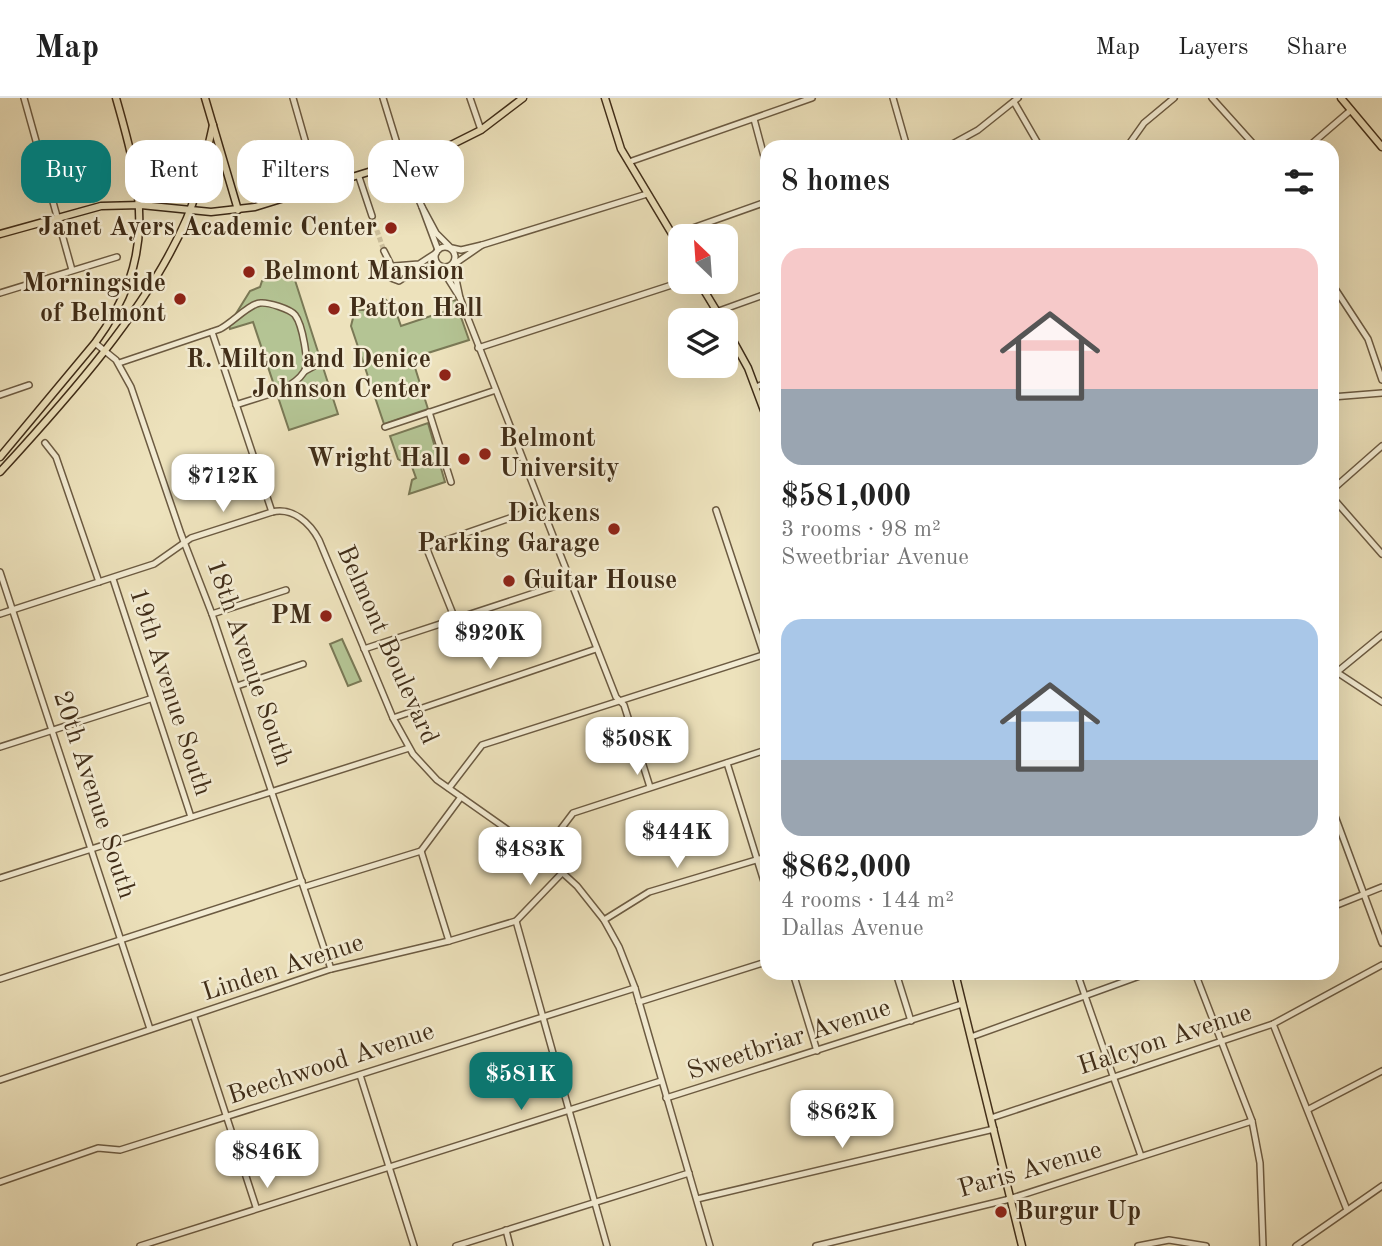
<!DOCTYPE html>
<meta charset="utf-8">
<style>
:root{--surface:#fff;--page:#f6f6f6;--text:#222;--muted:#767676;--line:#e0e0e0;--accent:#0f766e}
body{margin:0;font-family:"Old Standard TT",serif;background:var(--page);color:var(--text);height:100vh;display:flex;flex-direction:column;font-size:26px;white-space:nowrap}
*{box-sizing:border-box;margin:0}
p{font-size:23px;color:var(--muted)}
.icon{flex:none;width:38px;height:38px;fill:none;stroke:currentColor;stroke-width:2;stroke-linecap:round;stroke-linejoin:round}
.map{position:relative;flex:1;overflow:hidden}
.details{position:absolute;left:760px;top:42px;width:579px;height:840px;display:flex;flex-direction:column;background:var(--surface);border-radius:21px;box-shadow:0 7px 28px #0002}
.details>*{flex:none}
.hud{position:absolute;left:21px;top:42px;width:634px;height:63px;display:flex;gap:14px}
.needle{width:46px;rotate:335deg}
.buttons{position:absolute;left:668px;top:126px;display:grid;gap:14px}
.buttons a{display:grid;place-items:center;width:70px;height:70px;border-radius:14px;background:var(--surface);box-shadow:0 7px 28px #0002;font-size:35px}
.price{position:absolute;translate:-50% -60px;padding:0 16px;border-radius:14px;background:#fff;color:#222;font-size:23px;line-height:46px;filter:drop-shadow(0 2px 4px #0008)}
.price::after{content:'';position:absolute;left:50%;top:42px;width:21px;height:16px;margin-left:-10px;background:inherit;clip-path:polygon(0 0,100% 0,50% 100%)}
.price.selected{background:var(--accent);color:#fff}
ul{padding:0;list-style:none}
li{display:grid;align-content:center;gap:14px;height:371px;padding:0 21px}
li span{display:grid;place-items:center;height:217px;border-radius:21px;color:#555}
li>.icon{margin-inline-start:auto}
span .icon{width:126px;height:126px;fill:#fffc;stroke-width:1}
li b{font-size:30px}
h2{display:flex;justify-content:space-between;align-items:center;height:84px;padding:0 21px;font-size:30px}
.chip{padding:0 24px;border-radius:21px;background:var(--surface);box-shadow:0 7px 28px #0002;font-size:24px;line-height:63px}
.chip.selected{background:var(--accent);color:#fff}
header{display:flex;align-items:center;gap:42px;box-sizing:border-box;height:98px;padding:0 35px;background:var(--surface);border-bottom:2px solid var(--line)}
header strong{font-size:33px}
nav{display:flex;gap:38px;margin-inline-start:auto;font-size:24px}
.map>svg:first-child{display:block}
</style>
<header>
<strong>Map</strong>
<nav><a>Map</a><a>Layers</a><a>Share</a></nav>
</header>
<div class="map">
<svg width="1382" height="1148" viewBox="0 0 1382 1148">
<rect width="100%" height="100%" fill="#ede2bc"/>
<filter id="stains"><feTurbulence type="fractalNoise" baseFrequency=".00286" numOctaves="4"/><feColorMatrix values="0 0 0 0 .2 0 0 0 0 .09 0 0 0 0 .02 0 0 0 .5 -.17"/></filter>
<radialGradient id="worn" r=".72"><stop offset=".6" stop-color="#630" stop-opacity="0"/><stop offset="1" stop-color="#630" stop-opacity=".3"/></radialGradient>
<!-- green -->
<g fill="#b4c494" stroke="#7a7956" stroke-width="2">
<polygon points="292,173 338,316 289,332 253,224 230,231 229,227 250,193 260,189 262,183"/>
<polygon points="385,201 395,211 401,228 449,212 451,203 455,202 469,242 412,260 428,311 384,326 351,228 355,212 372,212"/>
<polygon points="428,325 445,384 409,396 412,382 416,380 412,369 398,361 390,338"/>
<polygon points="342,541 361,583 348,588 330,546"/>
</g>
<g fill="none" stroke-linecap="round" stroke-linejoin="round">
<!-- minor-tunnel -->
<polyline stroke="#cbbe9b" stroke-width="5" stroke-dasharray="5 2.5" stroke-linecap="butt" points="372,118 384,153"/>
<!-- minor casing -->
<g stroke="#6c5b42" stroke-width="8">
<g id="minor">
<polyline points="24,0 72,172"/>
<polyline points="293,0 319,91"/>
<polyline points="383,0 403,65 422,109"/>
<polyline points="470,0 481,32"/>
<polyline points="893,0 907,49"/>
<polyline points="1212,0 1256,49"/>
<polyline points="1014,4 1040,49"/>
<polyline points="754,21 766,66"/>
<polyline points="947,49 978,32 1018,0"/>
<polyline points="1127,49 1144,25 1174,0"/>
<polyline points="1308,49 1351,12"/>
<polyline points="134,62 184,67 206,58"/>
<polyline points="629,64 812,0"/>
<polyline points="359,79 372,118"/>
<polyline points="673,137 766,104"/>
<polyline points="482,147 647,96"/>
<circle cx="445" cy="159" r="10"/>
<polyline points="438,152 422,109 436,135 450,149"/>
<polyline points="384,153 392,169"/>
<polyline points="436,155 419,166 394,168 390,173 391,180 399,183 417,171 440,168 460,200 453,167 482,147 461,152 452,150"/>
<polyline points="1332,186 1368,241 1382,282"/>
<polyline points="0,195 117,159"/>
<polyline points="460,200 616,599 624,607 650,689"/>
<polyline points="716,214 766,196"/>
<polyline points="212,234 272,414"/>
<polyline points="95,245 116,262 131,289 181,436 212,516 331,871"/>
<polyline points="478,250 681,184"/>
<path d="M119 265 220 231C232 225 249 206 260 205 268 204 290 211 295 217 302 226 310 265 304 274 291 294 257 299 236 307"/>
<polyline points="305,273 316,267 308,258"/>
<polyline points="756,289 766,285"/>
<polyline points="0,297 29,287"/>
<polyline points="1332,299 1382,295"/>
<polyline points="429,314 451,384"/>
<polyline points="385,329 493,293"/>
<polyline points="45,345 56,359 99,484"/>
<polyline points="1332,392 1382,348"/>
<polyline points="1332,399 1382,456"/>
<polyline points="716,412 764,557"/>
<polyline points="0,474 150,931"/>
<polyline points="113,481 191,719"/>
<path d="M0 516 154 466 191 440 272 414C293 409 310 425 319 442L393 620 413 656 437 682 542 756 577 788 604 822 619 849 635 890 710 1148"/>
<polyline points="212,516 286,492"/>
<polyline points="455,521 426,449 539,410"/>
<polyline points="364,551 568,484"/>
<polyline points="1332,571 1382,604"/>
<polyline points="1337,574 1382,537"/>
<polyline points="237,588 303,566"/>
<polyline points="393,620 596,551"/>
<polyline points="0,649 150,601"/>
<polyline points="727,665 766,790"/>
<polyline points="449,690 482,647 766,556"/>
<polyline points="1332,710 1382,845"/>
<polyline points="421,753 449,843"/>
<polyline points="542,756 573,715 766,652"/>
<polyline points="0,780 409,650"/>
<polyline points="304,789 421,753 461,699"/>
<polyline points="1332,809 1382,789"/>
<polyline points="604,822 649,794 766,759"/>
<polyline points="516,823 607,1148"/>
<polyline points="793,875 817,953"/>
<polyline points="896,875 911,923"/>
<polyline points="1077,875 1141,1058"/>
<polyline points="1195,875 1252,1023 1260,1065 1263,1148"/>
<polyline points="0,881 302,783"/>
<polyline points="639,904 766,864"/>
<polyline points="194,919 256,1109"/>
<polyline points="1273,926 1347,1112"/>
<polyline points="971,939 1148,875"/>
<polyline points="360,977 414,1148"/>
<polyline points="0,982 331,871 449,843 516,823 563,774"/>
<polyline points="666,1000 962,906"/>
<polyline points="1309,1011 1382,973"/>
<polyline points="991,1020 1273,926 1382,867"/>
<polyline points="0,1084 98,1050 120,1052 635,890"/>
<polyline points="697,1101 994,1031"/>
<polyline points="506,1132 510,1148"/>
<polyline points="140,1148 661,983"/>
<polyline points="456,1148 689,1075"/>
<polyline points="816,1148 1006,1102 1252,1023"/>
<polyline points="1138,1148 1169,1142 1206,1148"/>
<polyline points="1296,1148 1382,1088"/>
</g>
</g>
<!-- major casing -->
<g stroke="#412e19" stroke-width="9">
<g id="major">
<polyline points="205,0 238,112"/>
<polyline points="605,0 621,51 681,151"/>
<polyline points="1341,0 1382,49"/>
<polyline points="0,136 101,108 141,107 211,114 255,109 443,51 481,32 523,0"/>
<polyline points="699,184 722,222"/>
<polyline points="726,230 748,270 766,318"/>
<path d="M0 359 95 245C158 159 143 94 116 0"/>
<path d="M0 374C67 301 148 211 187 120 199 91 206 58 213 27"/>
<polyline points="955,875 1022,1148"/>
</g>
</g>
<!-- minor -->
<use href="#minor" stroke="#f3ecd3" stroke-width="5"/>
<!-- major -->
<use href="#major" stroke="#ede2bc" stroke-width="6"/>
</g>
<!-- markers -->
<g fill="#8f2418" stroke="#f3ecd3" stroke-width="2.5">
<circle cx="391" cy="130" r="7"/>
<circle cx="249" cy="174" r="7"/>
<circle cx="180" cy="201" r="7"/>
<circle cx="334" cy="211" r="7"/>
<circle cx="445" cy="277" r="7"/>
<circle cx="485" cy="356" r="7"/>
<circle cx="464" cy="361" r="7"/>
<circle cx="614" cy="431" r="7"/>
<circle cx="509" cy="483" r="7"/>
<circle cx="326" cy="518" r="7"/>
<circle cx="1001" cy="1114" r="7"/>
</g>
<g text-anchor="middle" dominant-baseline="central" stroke-width="5" stroke-linejoin="round" paint-order="stroke">
<!-- poi labels -->
<g font-size="26" font-weight="bold" fill="#412e19" stroke="#f3ecd3" text-anchor="end">
<text x="377" y="130">Janet Ayers Academic Center</text>
<text x="263" y="174" text-anchor="start">Belmont Mansion</text>
<text x="166" y="186">Morningside<tspan x="166" dy="30">of Belmont</tspan></text>
<text x="348" y="211" text-anchor="start">Patton Hall</text>
<text x="431" y="262">R. Milton and Denice<tspan x="431" dy="30">Johnson Center</tspan></text>
<text x="499" y="341" text-anchor="start">Belmont<tspan x="499" dy="30">University</tspan></text>
<text x="450" y="361">Wright Hall</text>
<text x="600" y="416">Dickens<tspan x="600" dy="30">Parking Garage</tspan></text>
<text x="523" y="483" text-anchor="start">Guitar House</text>
<text x="312" y="518">PM</text>
<text x="1015" y="1114" text-anchor="start">Burgur Up</text>
</g>
<!-- street labels -->
<g font-size="26" fill="#412e19" stroke="#f3ecd3">
<text transform="translate(387 547) rotate(66)">Belmont Boulevard</text>
<text transform="translate(249 565) rotate(71)">18th Avenue South</text>
<text transform="translate(170 594) rotate(72)">19th Avenue South</text>
<text transform="translate(94 697) rotate(72)">20th Avenue South</text>
<text transform="translate(283 870) rotate(-18)">Linden Avenue</text>
<text transform="translate(789 942) rotate(-18)">Sweetbriar Avenue</text>
<text transform="translate(1165 942) rotate(-18)">Halcyon Avenue</text>
<text transform="translate(331 966) rotate(-18)">Beechwood Avenue</text>
<text transform="translate(1030 1072) rotate(-16)">Paris Avenue</text>
</g>
</g>
<rect width="100%" height="100%" filter="url(#stains)"/>
<rect width="100%" height="100%" fill="url(#worn)"/>
</svg>
<div class="buttons">
<a><svg class="needle" viewBox="-14 -14 28 28"><path d="M0-13l5 13h-10z" fill="#e53935"/><path d="M0 13l5-13h-10z" fill="#767676"/></svg></a>
<a><svg class="icon" aria-label="layers" viewBox="0 0 24 24"><path d="M12 4l9 5-9 5-9-5zM3 14l9 5 9-5"/></svg></a>
</div>
<b class="price" style="left:223px;top:416px">$712K</b>
<b class="price" style="left:490px;top:573px">$920K</b>
<b class="price" style="left:637px;top:679px">$508K</b>
<b class="price" style="left:677px;top:772px">$444K</b>
<b class="price" style="left:530px;top:789px">$483K</b>
<b class="price selected" style="left:521px;top:1014px">$581K</b>
<b class="price" style="left:842px;top:1052px">$862K</b>
<b class="price" style="left:267px;top:1092px">$846K</b>
<div class="hud">
<a class="chip selected">Buy</a>
<a class="chip">Rent</a>
<a class="chip">Filters</a>
<a class="chip">New</a>
</div>
<section class="details">
<h2>8 homes<svg class="icon" aria-label="filters" viewBox="0 0 24 24"><path d="M4 7h16M4 17h16"/><circle cx="9" cy="7" r="2"/><circle cx="15" cy="17" r="2"/></svg></h2>
<ul>
<li><span style="background:linear-gradient(#f6c9c9 65%,#9aa5b1 0)"><svg class="icon" aria-label="home" viewBox="0 0 24 24"><path d="M3 11l9-7 9 7M6 9v11h12V9"/></svg></span><div><b>$581,000</b><p>3 rooms · 98 m²</p><p>Sweetbriar Avenue</p></div></li>
<li><span style="background:linear-gradient(#a9c7e8 65%,#9aa5b1 0)"><svg class="icon" aria-label="home" viewBox="0 0 24 24"><path d="M3 11l9-7 9 7M6 9v11h12V9"/></svg></span><div><b>$862,000</b><p>4 rooms · 144 m²</p><p>Dallas Avenue</p></div></li>
</ul>
</section>
</div>
